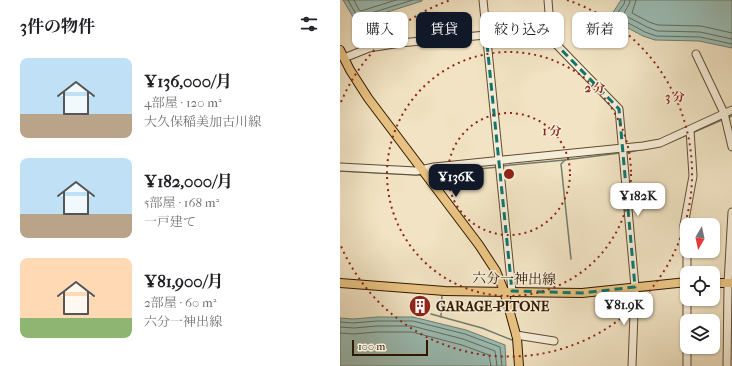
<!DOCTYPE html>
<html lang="ja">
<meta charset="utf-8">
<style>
:root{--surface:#fff;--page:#f6f6f6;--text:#202124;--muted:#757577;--accent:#111827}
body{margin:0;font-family:"IM FELL French Canon","Noto Serif JP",serif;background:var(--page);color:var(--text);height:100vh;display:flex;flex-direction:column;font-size:15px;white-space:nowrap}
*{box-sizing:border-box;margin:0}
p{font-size:13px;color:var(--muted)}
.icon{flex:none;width:22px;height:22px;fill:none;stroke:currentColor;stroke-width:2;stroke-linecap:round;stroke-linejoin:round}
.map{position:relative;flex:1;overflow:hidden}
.side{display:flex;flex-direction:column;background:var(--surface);width:340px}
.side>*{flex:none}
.banner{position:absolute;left:12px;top:12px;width:320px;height:36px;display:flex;gap:8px}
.needle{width:26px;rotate:189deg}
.buttons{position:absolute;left:340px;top:218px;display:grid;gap:8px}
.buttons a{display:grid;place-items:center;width:40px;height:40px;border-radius:8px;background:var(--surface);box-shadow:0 1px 3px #0004;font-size:20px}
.scale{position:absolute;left:12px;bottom:10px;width:76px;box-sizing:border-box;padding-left:4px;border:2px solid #311800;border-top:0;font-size:11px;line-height:14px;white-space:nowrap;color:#311800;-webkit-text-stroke:3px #f6edd8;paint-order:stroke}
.price{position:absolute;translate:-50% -34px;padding:0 9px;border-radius:8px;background:#fff;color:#222;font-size:13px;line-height:26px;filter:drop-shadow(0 1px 2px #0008)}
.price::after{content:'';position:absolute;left:50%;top:24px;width:12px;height:9px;margin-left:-6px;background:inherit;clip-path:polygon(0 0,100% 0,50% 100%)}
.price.selected{background:var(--accent);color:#fff}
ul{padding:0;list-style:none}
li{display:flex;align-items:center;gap:12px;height:100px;padding:0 20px}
li span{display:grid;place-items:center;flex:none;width:112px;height:80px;border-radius:8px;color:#555}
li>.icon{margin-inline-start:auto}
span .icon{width:48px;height:48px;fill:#fffc;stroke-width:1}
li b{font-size:17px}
h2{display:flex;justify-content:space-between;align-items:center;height:48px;padding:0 20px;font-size:17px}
.chip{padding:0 14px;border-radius:8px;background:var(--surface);box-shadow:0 1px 3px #0004;font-size:14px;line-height:36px}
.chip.selected{background:var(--accent);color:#fff}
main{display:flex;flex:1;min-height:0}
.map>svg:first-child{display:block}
</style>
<main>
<section class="side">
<h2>3件の物件<svg class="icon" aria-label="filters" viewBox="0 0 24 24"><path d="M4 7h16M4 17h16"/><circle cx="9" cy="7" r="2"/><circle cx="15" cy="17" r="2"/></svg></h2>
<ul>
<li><span style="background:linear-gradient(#bfe0f5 70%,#b9a48a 0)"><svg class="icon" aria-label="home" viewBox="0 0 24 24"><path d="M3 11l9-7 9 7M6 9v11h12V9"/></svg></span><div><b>¥136,000/月</b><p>4部屋 · 120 m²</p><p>大久保稲美加古川線</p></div></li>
<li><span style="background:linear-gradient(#bfe0f5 70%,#b9a48a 0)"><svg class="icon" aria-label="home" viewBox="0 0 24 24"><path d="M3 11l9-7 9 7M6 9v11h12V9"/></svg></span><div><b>¥182,000/月</b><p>5部屋 · 168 m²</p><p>一戸建て</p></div></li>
<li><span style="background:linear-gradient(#ffd9b3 75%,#8fb573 0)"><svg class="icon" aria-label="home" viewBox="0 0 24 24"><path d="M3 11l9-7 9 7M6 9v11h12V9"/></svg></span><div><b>¥81,900/月</b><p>2部屋 · 60 m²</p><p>六分一神出線</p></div></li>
</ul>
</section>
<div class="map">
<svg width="392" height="366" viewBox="0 0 392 366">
<rect width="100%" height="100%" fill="#f1e3c3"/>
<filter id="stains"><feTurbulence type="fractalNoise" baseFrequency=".005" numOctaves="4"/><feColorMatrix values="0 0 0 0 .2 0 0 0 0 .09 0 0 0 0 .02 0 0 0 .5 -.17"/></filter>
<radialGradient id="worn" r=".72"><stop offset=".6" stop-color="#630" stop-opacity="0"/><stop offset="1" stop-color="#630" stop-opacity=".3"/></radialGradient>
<!-- water -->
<g fill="#9bbeb6" stroke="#717c6d">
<polygon points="3,0 82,0 82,1 16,22"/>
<polygon points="281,0 392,0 392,48 359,41 315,40 303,36 271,19 272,14"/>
<polygon points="37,317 73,317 126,330 165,345 166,366 0,366 0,318 13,319"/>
</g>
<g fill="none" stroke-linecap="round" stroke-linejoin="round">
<!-- shore -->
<g stroke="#666b5b" stroke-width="1">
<polyline points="8,0 17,16 18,17 73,0"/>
<polyline points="14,0 19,10 21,11 56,0"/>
<polyline points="285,0 284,4 276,15 277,17 305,32 316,36 360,37 392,44"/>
<path d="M290 0C290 6 284 10 284 15L307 27 317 31 360 32 392 39"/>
<polyline points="296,0 292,13 309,22 318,25 361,26 392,33"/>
<polyline points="0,322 13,323 37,321 73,321 125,334 160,347 162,366"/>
<polyline points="0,327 14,328 37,326 72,326 123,339 155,351 157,366"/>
<polyline points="0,333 14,334 37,332 72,332 122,345 149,355 151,366"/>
</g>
<!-- stream -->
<g stroke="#717c6d" stroke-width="1.5">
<polyline points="387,118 392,116"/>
<polyline points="352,133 384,119"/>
<polyline points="326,144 349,134"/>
<polyline points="285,153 309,148"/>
<polyline points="161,166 225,160"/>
<polyline points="0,171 76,175 82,175"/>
<polyline points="90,174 158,167"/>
<polyline points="231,259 221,164 225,160 280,153"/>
<polyline points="91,314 142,328 172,340"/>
<polyline points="101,317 102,294"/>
</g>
<!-- minor casing -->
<g stroke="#614b31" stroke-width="9">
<g id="minor">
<polyline points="143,0 172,291"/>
<polyline points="208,0 211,39 279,109 295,287 292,366"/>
<polyline points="356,54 384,113 392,147"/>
<polyline points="4,58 29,48 60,43 210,29"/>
<polyline points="0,167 76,171 94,167 303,146 320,143 392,110"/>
<polyline points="347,327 347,257 344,225 353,176 350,130"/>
<polyline points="176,335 214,341"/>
<polyline points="347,347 347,366"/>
<polyline points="387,366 388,283 392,212"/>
</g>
</g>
<!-- major casing -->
<g stroke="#311800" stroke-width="10">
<g id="major">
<polyline points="0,50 10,70 28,98 139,245 156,271 164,291 177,338 179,366"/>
<polyline points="0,283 105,291 242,293 347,282"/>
<polyline points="373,283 392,283"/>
</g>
</g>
<!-- minor -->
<use href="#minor" stroke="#f6edd8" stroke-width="7"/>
<!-- major -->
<use href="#major" stroke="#e8c282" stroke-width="8"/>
</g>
<!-- marked area -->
<path fill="none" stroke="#0f766e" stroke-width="3" stroke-dasharray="8 5" stroke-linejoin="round" d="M210 29 211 39 279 109 295 287 242 293 172 291 146 34Z"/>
<!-- distance rings -->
<g fill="none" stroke="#8f2418" stroke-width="2" stroke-dasharray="2 4">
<circle cx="169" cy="174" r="61"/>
<circle cx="169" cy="174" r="122"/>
<path d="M1 102A183 183 0 0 1 111 0M227 0A183 183 0 1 1 1 246"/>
</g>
<!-- icons -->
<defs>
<g id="building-disc" transform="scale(1.15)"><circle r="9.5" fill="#8f2418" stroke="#f6edd8"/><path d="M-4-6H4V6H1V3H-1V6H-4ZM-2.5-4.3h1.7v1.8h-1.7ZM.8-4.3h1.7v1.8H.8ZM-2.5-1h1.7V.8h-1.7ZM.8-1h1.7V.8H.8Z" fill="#fff"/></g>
</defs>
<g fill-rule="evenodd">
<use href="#building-disc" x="80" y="306"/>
</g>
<g text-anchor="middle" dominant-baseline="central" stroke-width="3" stroke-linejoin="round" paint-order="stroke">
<!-- street labels -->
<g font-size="14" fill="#311800" stroke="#f6edd8">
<text transform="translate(174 279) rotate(1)">六分一神出線</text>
</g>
<!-- poi labels -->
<g font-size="14" font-weight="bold" fill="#311800" stroke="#f6edd8" text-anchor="start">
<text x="96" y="306">GARAGE-PITONE</text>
</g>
</g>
<circle cx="169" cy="174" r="6" fill="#8f2418" stroke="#f6edd8" stroke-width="2"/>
<g font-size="12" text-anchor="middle" font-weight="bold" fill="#8f2418" stroke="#f6edd8" stroke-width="3" stroke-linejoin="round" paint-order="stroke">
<text x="255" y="92">2 分</text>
<text x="335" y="101">3 分</text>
<text x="212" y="135">1 分</text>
</g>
<rect width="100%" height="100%" filter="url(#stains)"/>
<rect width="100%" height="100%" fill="url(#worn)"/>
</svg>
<div class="buttons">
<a><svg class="needle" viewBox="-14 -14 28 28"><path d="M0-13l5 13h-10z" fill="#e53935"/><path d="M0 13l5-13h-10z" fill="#757577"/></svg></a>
<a><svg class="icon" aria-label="locate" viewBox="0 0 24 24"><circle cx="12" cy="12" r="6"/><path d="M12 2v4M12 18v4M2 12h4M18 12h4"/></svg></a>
<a><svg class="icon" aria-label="layers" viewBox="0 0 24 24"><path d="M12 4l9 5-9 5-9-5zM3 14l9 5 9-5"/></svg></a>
</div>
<div class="scale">100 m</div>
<b class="price selected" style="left:116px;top:198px">¥136K</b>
<b class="price" style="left:298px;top:217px">¥182K</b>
<b class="price" style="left:284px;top:326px">¥81.9K</b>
<div class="banner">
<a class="chip">購入</a>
<a class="chip selected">賃貸</a>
<a class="chip">絞り込み</a>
<a class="chip">新着</a>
</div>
</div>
</main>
